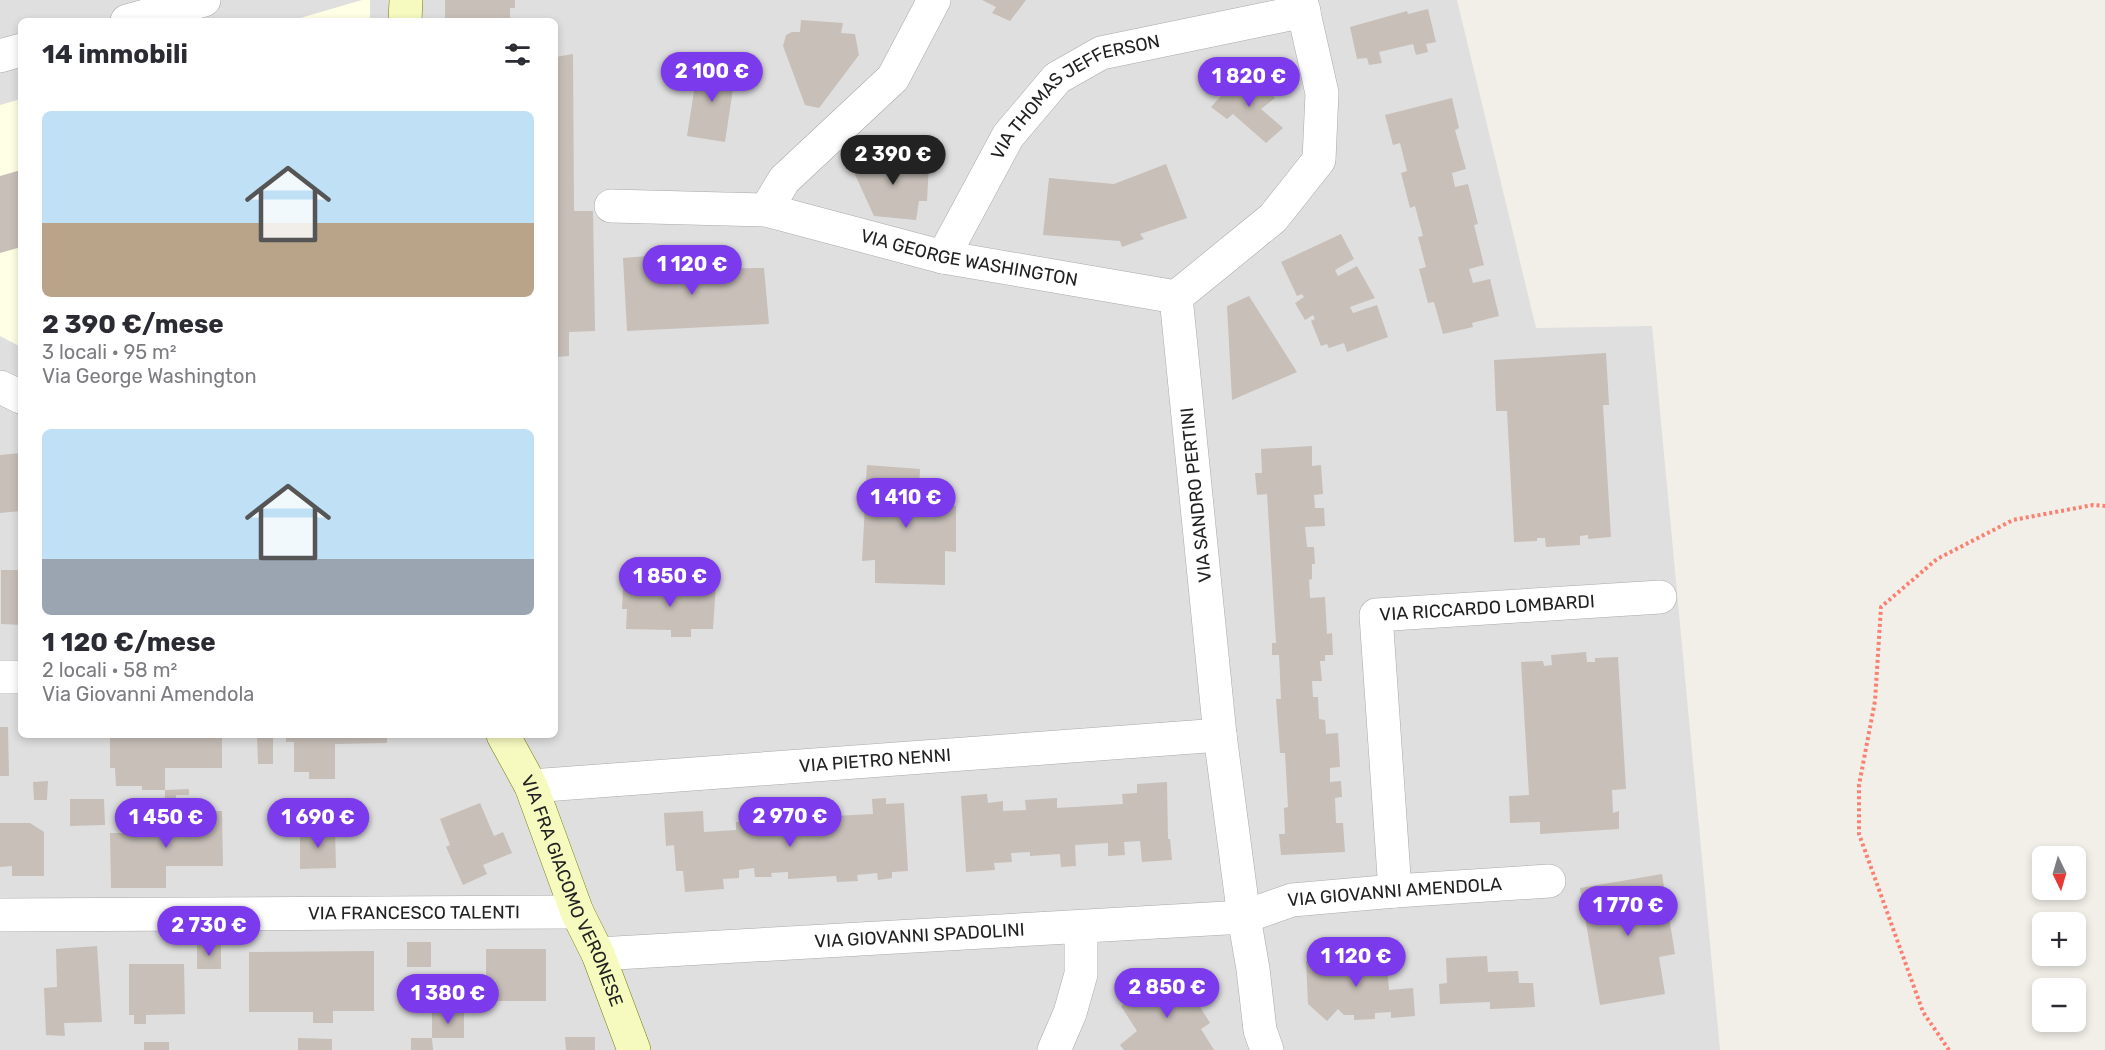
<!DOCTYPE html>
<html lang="it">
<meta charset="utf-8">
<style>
:root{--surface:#fff;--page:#f7f7f7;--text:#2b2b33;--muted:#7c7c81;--accent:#7c3aed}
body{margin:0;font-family:Rubik,sans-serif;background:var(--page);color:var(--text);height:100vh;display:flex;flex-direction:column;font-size:22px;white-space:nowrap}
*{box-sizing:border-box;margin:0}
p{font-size:20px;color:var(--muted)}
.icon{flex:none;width:33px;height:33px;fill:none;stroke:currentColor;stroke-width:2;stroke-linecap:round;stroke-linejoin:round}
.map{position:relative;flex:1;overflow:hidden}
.panel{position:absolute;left:18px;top:18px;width:540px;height:720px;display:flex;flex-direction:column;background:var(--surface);border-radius:9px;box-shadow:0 3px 9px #0003}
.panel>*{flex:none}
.needle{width:39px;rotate:175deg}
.fabs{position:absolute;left:2032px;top:846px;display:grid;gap:12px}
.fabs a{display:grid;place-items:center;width:54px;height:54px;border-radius:9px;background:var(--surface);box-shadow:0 3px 9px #0003;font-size:30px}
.price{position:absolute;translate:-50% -51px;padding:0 14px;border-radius:21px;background:var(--accent);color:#fff;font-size:20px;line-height:39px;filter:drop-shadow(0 2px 3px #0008)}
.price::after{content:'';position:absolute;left:50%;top:36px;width:18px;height:14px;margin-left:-9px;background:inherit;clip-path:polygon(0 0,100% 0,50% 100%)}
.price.active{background:#222;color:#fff}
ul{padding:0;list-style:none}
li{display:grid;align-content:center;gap:12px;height:318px;padding:0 24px}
li span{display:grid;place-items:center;height:186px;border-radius:9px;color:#555}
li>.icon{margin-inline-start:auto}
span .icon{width:108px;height:108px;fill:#fffc;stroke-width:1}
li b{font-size:26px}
h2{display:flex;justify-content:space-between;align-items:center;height:72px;padding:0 24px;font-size:26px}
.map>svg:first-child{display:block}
</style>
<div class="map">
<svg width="2105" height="1050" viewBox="0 0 2105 1050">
<rect width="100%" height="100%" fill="#f2efe9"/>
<!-- residential -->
<path fill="#e0dfdf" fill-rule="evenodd" d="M0 0H1457L1536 328 1652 326 1720 1050H0ZM21 21H555V735H21Z"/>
<!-- education -->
<g fill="#ffffe5">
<polygon points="362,0 370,0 370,21 290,21"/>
<polygon points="21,99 21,347 0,336 0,105"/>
</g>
<!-- building -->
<g fill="#c7bfb8">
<polygon points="445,0 515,0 515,8 510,8 510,21 445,21"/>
<polygon points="982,0 1026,0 1010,21 992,13 996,7"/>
<polygon points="1428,9 1436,42 1426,44 1428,52 1416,55 1413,44 1379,52 1382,63 1369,65 1367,58 1357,59 1350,27 1407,11 1408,14"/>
<polygon points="801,20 843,23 841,33 855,34 859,55 819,108 805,105 783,46 786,35 792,32 800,32"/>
<polygon points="573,54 574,211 593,211 595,331 569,332 569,356 555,357 555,57"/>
<polygon points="698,66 736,69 725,142 687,136"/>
<polygon points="1239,76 1256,92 1264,85 1275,98 1261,109 1283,128 1266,143 1233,114 1227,119 1211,107"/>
<polygon points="1452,98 1459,128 1455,130 1466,169 1452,173 1455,187 1468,184 1478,224 1474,225 1484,265 1469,269 1473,283 1490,279 1499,316 1472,323 1473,327 1443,334 1434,302 1428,303 1419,269 1426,267 1418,237 1423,236 1415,206 1410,208 1401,173 1407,171 1400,143 1393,145 1385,115"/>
<polygon points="888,152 891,159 929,164 927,201 919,201 916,220 874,216 852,168"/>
<polygon points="1166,164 1187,218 1140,234 1144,239 1122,247 1120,241 1043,235 1049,178 1114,184"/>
<polygon points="21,170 21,247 0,253 0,176"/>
<polygon points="1341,234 1354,259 1335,270 1338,276 1357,266 1375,298 1350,307 1353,313 1377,305 1388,337 1347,352 1344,343 1329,348 1327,344 1321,346 1311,321 1315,319 1313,315 1305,320 1295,303 1304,297 1302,294 1297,296 1281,262"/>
<polygon points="660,255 663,269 764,268 769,324 627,331 623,258"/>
<polygon points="1249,296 1297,372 1232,400 1227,306"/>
<polygon points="1606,353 1609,405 1603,405 1611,537 1588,539 1588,535 1580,536 1580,545 1546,547 1545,538 1537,538 1537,541 1514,542 1507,411 1496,411 1494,360"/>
<polygon points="1312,446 1312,466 1321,465 1323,494 1314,495 1315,508 1324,508 1325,526 1305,527 1307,547 1314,547 1315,564 1312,564 1312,579 1309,580 1310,598 1325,597 1327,634 1332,633 1333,655 1325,655 1325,661 1320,661 1322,681 1312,681 1313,697 1318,697 1319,719 1325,720 1326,734 1338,733 1340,767 1330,768 1330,782 1341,781 1342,797 1335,798 1336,823 1343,823 1345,852 1281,855 1279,834 1285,834 1284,808 1288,807 1285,753 1280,753 1276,699 1281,699 1279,655 1272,655 1272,643 1276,643 1267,494 1257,495 1255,473 1262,473 1261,449"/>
<polygon points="21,453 21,511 0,513 0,455"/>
<polygon points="867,465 920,469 919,492 931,493 930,504 956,506 956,552 945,551 945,585 875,583 875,560 862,561 865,505 880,506 880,496 865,494"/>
<polygon points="1,570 21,570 21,625 1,624"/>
<polygon points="647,583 664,583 664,590 688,591 688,584 716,584 713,629 691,629 691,637 671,637 671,630 626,629 627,609 622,609 623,588 647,588"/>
<polygon points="1586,652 1587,662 1595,662 1595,658 1618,657 1626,789 1612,790 1613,813 1619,811 1619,829 1540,834 1540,822 1510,823 1509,796 1529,795 1521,662 1543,661 1544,666 1552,665 1551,655"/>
<polygon points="0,727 8,727 9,776 0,776"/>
<polygon points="110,735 222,735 222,768 165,768 165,790 142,790 142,786 116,786 115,768 110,768"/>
<polygon points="257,735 273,735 273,764 258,764"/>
<polygon points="286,735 387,735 387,743 335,744 335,779 309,779 309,772 294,772 294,742 286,742"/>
<polygon points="48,781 47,800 34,800 33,782"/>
<polygon points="1167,782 1168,839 1170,839 1172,860 1142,862 1140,841 1124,842 1125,855 1108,856 1108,843 1075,845 1076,866 1061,867 1060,854 1030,856 1030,852 1011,853 1012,862 994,863 995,870 966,872 961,796 987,794 988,803 1003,801 1003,811 1026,810 1025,800 1057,798 1057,808 1123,804 1122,794 1137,793 1137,784"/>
<polygon points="189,789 189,795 176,795 176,799 165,799 165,790"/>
<polygon points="886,798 886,804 904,803 908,871 892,872 892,878 878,880 877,873 857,875 858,881 837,882 836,876 788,879 788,872 771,873 772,877 755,877 754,868 739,870 739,878 723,879 724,889 685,892 683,871 676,871 674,845 666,846 664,813 703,811 704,832 736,830 736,822 752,821 753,828 833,824 833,816 873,814 872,799"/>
<polygon points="70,799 104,799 105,825 70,826"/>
<polygon points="480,803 494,836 503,832 512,853 483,865 487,874 463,885 446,847 450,845 440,819"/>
<polygon points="165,811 222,811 223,866 166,866 166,888 111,888 110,833 166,833"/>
<polygon points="0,823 30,823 44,832 44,876 12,876 12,866 0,867"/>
<polygon points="300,829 335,829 336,868 300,869"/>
<polygon points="1662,874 1675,954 1659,957 1665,994 1600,1005 1580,888"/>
<rect x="407" y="942" width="24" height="25"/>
<polygon points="1362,943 1384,962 1379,968 1388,977 1389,990 1413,988 1415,1016 1391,1018 1391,1012 1375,1013 1375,1019 1354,1020 1354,1015 1344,1015 1338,1009 1327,1021 1308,1004 1306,961 1348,959"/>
<polygon points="221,944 221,969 197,969 197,945"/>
<polygon points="97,946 102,1022 64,1023 65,1036 46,1035 44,988 57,987 56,949"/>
<rect x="486" y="949" width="60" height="52"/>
<polygon points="374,951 374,1011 333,1011 333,1023 313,1023 313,1012 249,1012 249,952"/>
<polygon points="1487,956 1488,972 1518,971 1519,983 1533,983 1535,1007 1490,1009 1490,1002 1440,1004 1439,984 1447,983 1446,958"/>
<polygon points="129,964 184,964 185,1014 146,1015 146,1024 134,1024 134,1015 129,1015"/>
<polygon points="1178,971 1210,1023 1201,1029 1214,1050 1124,1050 1120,1045 1137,1031 1121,1006"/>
<rect x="432" y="1012" width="32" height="26"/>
<polygon points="565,1037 595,1037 595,1050 566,1050"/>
<polygon points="298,1038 332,1039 332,1050 298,1050"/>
<polygon points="411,1038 432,1038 433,1050 411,1050"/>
<rect x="144" y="1042" width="25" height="8"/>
</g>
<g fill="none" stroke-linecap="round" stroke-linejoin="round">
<!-- street casing -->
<g stroke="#a9a9a9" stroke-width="34">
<g id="street">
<polyline points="127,21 204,0"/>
<polyline points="0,56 21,50"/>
<path id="s1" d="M611 206 766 210 943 257 1176 297"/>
<polyline points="766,210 784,180 893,78 934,0"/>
<path id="s2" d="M943 257 1008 136 1057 78 1101 53 1304 11"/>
<polyline points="0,387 21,397"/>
<polyline points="0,677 21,677"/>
<path id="s3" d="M531 786 1220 735"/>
<path id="s4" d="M1395 891 1376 615 1660 597"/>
<path id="s5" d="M0 915 577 912"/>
<path id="s6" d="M598 954 1244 917 1292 900 1395 891 1549 881"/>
<polyline points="1054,1050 1070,1013 1081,974 1081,927"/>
<polyline points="1267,1050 1260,1030 1253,969 1244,917 1220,735 1176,297 1273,218 1319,160 1322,93 1301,0"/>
</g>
</g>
<!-- secondary casing -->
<g stroke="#707d05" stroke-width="34">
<g id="secondary">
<polyline points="405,21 406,0"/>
<path id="s7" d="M503 735 531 786 577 912 598 954 634 1050"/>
</g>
</g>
<!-- path -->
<polyline stroke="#fa8072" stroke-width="4" stroke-dasharray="3 3" stroke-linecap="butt" points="1949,1050 1923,1012 1859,834 1859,785 1875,701 1881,607 1937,559 2013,520 2093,505 2105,506"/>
<!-- street -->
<use href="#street" stroke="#fff" stroke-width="33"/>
<!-- secondary -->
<use href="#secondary" stroke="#f7fabf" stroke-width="33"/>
</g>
<g text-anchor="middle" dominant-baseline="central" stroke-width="4.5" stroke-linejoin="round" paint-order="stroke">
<!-- street labels -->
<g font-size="18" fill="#222" stroke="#fff">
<text stroke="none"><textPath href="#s2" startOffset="218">VIA THOMAS JEFFERSON</textPath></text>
<text stroke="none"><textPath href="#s1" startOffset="364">VIA GEORGE WASHINGTON</textPath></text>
<text transform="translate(1196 495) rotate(-96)">VIA SANDRO PERTINI</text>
<text stroke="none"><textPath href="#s4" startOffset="388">VIA RICCARDO LOMBARDI</textPath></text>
<text stroke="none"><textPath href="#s3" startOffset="345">VIA PIETRO NENNI</textPath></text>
<text stroke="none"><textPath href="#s7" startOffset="171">VIA FRA GIACOMO VERONESE</textPath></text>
<text stroke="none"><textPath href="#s6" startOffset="801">VIA GIOVANNI AMENDOLA</textPath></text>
<text stroke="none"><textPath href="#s5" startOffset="414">VIA FRANCESCO TALENTI</textPath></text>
<text stroke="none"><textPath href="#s6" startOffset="322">VIA GIOVANNI SPADOLINI</textPath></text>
</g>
</g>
</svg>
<div class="fabs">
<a><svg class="needle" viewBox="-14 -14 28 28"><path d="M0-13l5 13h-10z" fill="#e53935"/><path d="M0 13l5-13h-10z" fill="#7c7c81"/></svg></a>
<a>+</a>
<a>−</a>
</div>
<b class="price" style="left:712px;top:103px">2 100 €</b>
<b class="price" style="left:1249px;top:108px">1 820 €</b>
<b class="price active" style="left:893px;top:186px">2 390 €</b>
<b class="price" style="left:692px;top:296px">1 120 €</b>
<b class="price" style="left:906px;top:529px">1 410 €</b>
<b class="price" style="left:670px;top:608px">1 850 €</b>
<b class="price" style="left:790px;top:848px">2 970 €</b>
<b class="price" style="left:166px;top:849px">1 450 €</b>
<b class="price" style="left:318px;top:849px">1 690 €</b>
<b class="price" style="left:1628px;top:937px">1 770 €</b>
<b class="price" style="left:209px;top:957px">2 730 €</b>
<b class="price" style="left:1356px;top:988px">1 120 €</b>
<b class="price" style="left:1167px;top:1019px">2 850 €</b>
<b class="price" style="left:448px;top:1025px">1 380 €</b>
<section class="panel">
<h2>14 immobili<svg class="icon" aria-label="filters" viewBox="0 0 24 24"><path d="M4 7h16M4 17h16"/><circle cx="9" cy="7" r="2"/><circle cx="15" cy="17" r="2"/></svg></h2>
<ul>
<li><span style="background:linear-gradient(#bfe0f5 60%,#b9a48a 0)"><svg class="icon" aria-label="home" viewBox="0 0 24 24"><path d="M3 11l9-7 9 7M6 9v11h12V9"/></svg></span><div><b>2 390 €/mese</b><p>3 locali · 95 m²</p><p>Via George Washington</p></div></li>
<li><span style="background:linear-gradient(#bfe0f5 70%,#9aa5b1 0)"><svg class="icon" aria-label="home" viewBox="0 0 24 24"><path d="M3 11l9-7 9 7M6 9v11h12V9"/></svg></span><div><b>1 120 €/mese</b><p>2 locali · 58 m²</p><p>Via Giovanni Amendola</p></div></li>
</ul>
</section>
</div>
